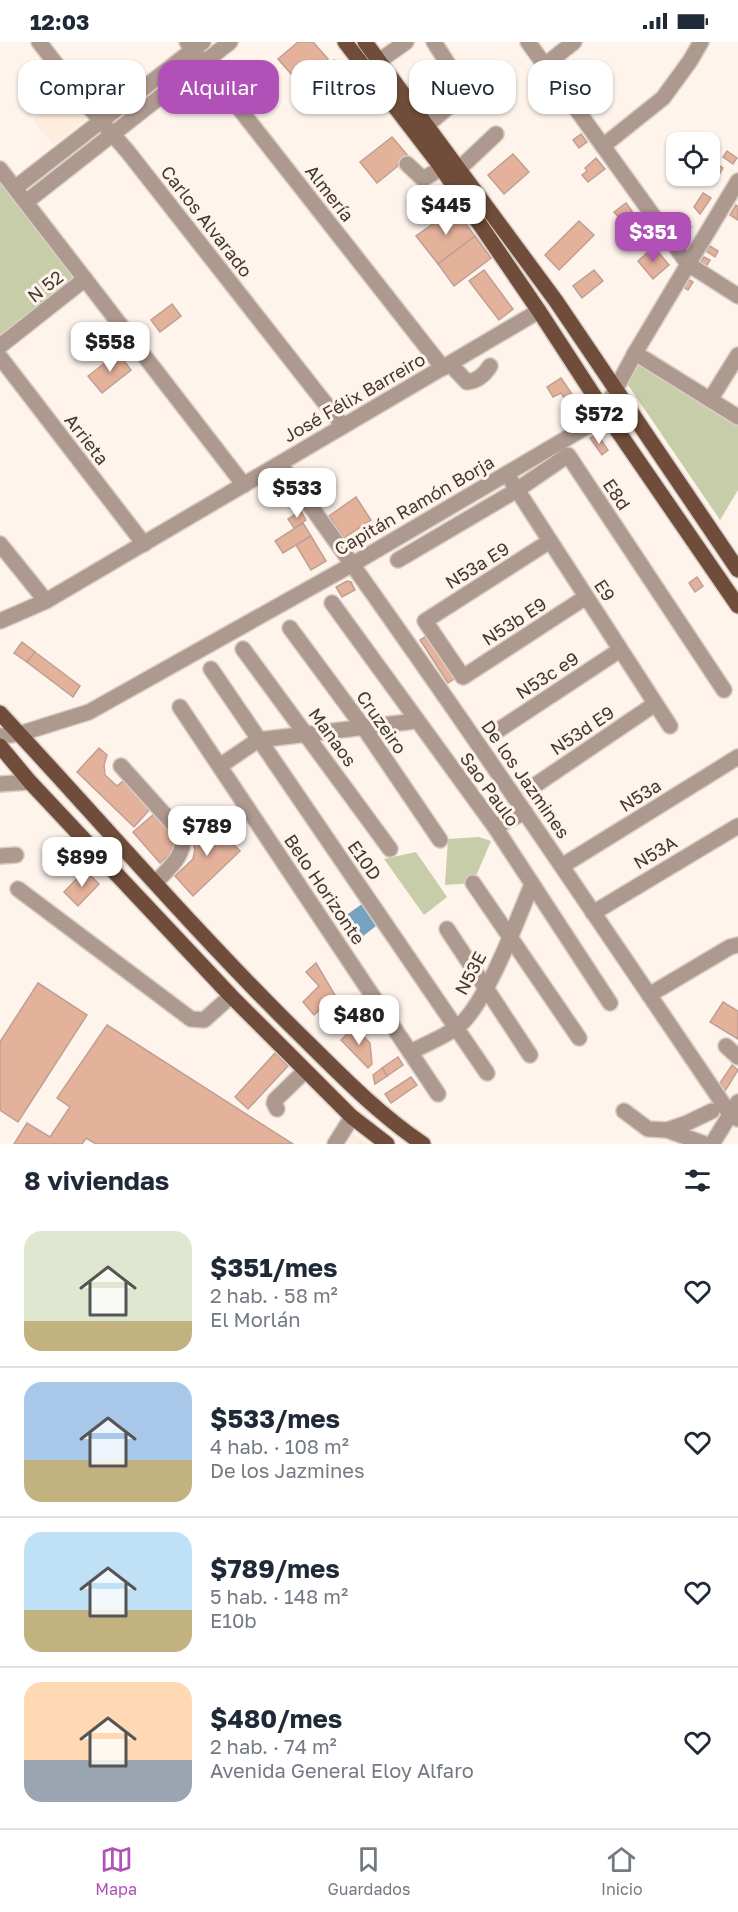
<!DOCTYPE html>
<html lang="es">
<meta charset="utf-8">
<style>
:root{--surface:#fff;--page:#f2f2f3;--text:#1f2937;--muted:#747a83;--line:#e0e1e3;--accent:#b150b7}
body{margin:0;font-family:"Golos Text",sans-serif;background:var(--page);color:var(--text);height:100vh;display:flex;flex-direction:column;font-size:22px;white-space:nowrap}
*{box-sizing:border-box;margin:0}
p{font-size:20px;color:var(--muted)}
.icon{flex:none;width:33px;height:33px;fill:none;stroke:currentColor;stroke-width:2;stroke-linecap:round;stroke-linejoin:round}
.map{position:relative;height:1102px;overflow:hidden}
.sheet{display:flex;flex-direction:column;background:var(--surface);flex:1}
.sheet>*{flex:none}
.hud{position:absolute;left:18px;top:18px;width:702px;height:54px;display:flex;gap:12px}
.fabs{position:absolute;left:666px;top:90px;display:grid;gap:12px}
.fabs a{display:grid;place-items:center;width:54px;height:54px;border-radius:12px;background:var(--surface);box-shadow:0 2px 4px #0004;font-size:30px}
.price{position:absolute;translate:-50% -51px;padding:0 14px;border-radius:12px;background:#fff;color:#222;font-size:20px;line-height:39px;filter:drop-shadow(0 2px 3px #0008)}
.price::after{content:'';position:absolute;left:50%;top:36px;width:18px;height:14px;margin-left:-9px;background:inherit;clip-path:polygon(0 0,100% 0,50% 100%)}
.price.on{background:var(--accent);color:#fff}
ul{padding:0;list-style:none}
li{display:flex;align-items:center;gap:18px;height:150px;padding:0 24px}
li+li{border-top:2px solid var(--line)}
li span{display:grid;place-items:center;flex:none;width:168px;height:120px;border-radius:18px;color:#555}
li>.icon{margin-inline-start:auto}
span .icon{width:72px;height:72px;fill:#fffc;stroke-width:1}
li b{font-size:26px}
h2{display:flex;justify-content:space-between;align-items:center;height:72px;padding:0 24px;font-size:26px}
.chip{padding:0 21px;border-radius:18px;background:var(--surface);box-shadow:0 2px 4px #0004;font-size:21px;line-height:54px}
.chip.on{background:var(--accent);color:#fff}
.status{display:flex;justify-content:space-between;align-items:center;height:42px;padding:0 30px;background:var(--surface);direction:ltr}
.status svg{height:16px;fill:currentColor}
.dock{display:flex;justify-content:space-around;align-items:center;height:84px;border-top:2px solid var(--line);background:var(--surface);font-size:16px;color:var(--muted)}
.dock a{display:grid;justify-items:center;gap:3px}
.dock .on{color:var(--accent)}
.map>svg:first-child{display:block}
</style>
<div class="status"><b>12:03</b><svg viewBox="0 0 49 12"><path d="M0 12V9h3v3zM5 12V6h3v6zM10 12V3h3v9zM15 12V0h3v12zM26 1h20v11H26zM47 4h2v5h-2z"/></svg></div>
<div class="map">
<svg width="738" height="1102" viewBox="0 0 738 1102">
<rect width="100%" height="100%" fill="#fef4ec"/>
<!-- built -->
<g fill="#feecdc">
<polygon points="70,48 88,70 86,77 53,103 33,78"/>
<polygon points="351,1091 369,1102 345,1102"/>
</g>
<!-- green -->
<g fill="#c7cda9">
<polygon points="0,129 83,238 0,302"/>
<polygon points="639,321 738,381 738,448 720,478 626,340"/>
<polygon points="479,795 491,799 473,841 445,843 448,797"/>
<polygon points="416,810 447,855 424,873 384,817"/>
</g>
<!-- water -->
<polygon fill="#76a2c2" points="362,862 376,884 353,902 338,879"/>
<!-- building -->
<g fill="#e4b19b" stroke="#bea094" stroke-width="1.5">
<polygon points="298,0 313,0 328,17 299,41 278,17"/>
<polygon points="334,18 348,35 335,45 322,28"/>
<polygon points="445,42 453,51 438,64 430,54"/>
<polygon points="581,92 587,100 579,106 573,98"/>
<polygon points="392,95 409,115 377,141 360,120"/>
<polygon points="727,109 737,116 733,122 723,115"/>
<polygon points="513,112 529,130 504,152 488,133"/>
<polygon points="596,116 605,127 588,140 582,133 587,129 585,126"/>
<polygon points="710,117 723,126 719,133 710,127"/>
<polygon points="703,151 711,156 700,172 694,165"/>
<polygon points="626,161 632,169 621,178 614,170"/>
<polygon points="736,163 738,165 738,178 730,173"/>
<polygon points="454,167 475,194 438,222 416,194"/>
<polygon points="579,179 594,193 559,228 545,213"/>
<polygon points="686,179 691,185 688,190 680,185"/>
<polygon points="680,185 688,190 684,200 678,203 671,192"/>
<polygon points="475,194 491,216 454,244 438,222"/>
<polygon points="710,204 718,209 715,215 706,209"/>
<polygon points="654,205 669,223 653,237 638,219"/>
<polygon points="704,215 710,218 706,225 700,221"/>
<polygon points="484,228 513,267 499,278 469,239"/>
<polygon points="594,228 603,239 582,256 573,244"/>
<polygon points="690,238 693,240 688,248 682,244 684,239"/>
<polygon points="172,262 181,274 160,290 151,278"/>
<polygon points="118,311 131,328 102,351 88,334"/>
<polygon points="561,336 580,364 582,371 578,377 561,351 553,355 547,345"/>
<polygon points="594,394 599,395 608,408 602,413 590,396"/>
<polygon points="356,455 371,478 344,496 329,474"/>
<polygon points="301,469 306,478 294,486 288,477"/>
<polygon points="303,481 311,494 283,511 275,499"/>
<polygon points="311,494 326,519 311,528 296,503"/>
<polygon points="697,535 703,544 695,550 689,541"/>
<polygon points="347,539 351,540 355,548 342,555 336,545"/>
<polygon points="431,591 460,633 448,641 420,598"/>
<polygon points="22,600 35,610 27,620 14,611"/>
<polygon points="35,610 80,644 73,655 27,620"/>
<polygon points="99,706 107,713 104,723 105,733 117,744 123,739 151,766 134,785 77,730"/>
<polygon points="154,772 180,803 160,821 133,790"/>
<polygon points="209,777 240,809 193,854 175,834 193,817 195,807 190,795"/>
<polygon points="85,828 99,842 78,864 64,850"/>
<polygon points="316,921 335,953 314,973 303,960 319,944 306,930"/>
<polygon points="38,941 87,973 18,1080 0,1068 0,1000"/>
<polygon points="723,960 738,969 738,997 710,980"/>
<polygon points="107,983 293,1102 96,1102 86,1096 82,1102 14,1102 27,1081 50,1095 70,1065 57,1056"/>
<polygon points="354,985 370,1001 372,1022 368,1026 341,998"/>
<polygon points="275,1011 288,1024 248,1067 235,1055"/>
<polygon points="398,1015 403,1023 387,1034 382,1026"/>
<polygon points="732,1023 738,1028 725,1049 718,1044"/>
<polygon points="382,1026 387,1034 375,1042 373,1033"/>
<polygon points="411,1035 417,1043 391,1061 385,1052"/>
</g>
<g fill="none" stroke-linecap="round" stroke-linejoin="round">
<!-- minor casing -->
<g stroke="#d8cec6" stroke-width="18">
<g id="minor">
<polyline points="39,0 89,65 128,110 343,384"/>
<polyline points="187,0 443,326"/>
<polyline points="434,0 448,22"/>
<polyline points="528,0 688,222 738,254"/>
<polyline points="379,19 406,0"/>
<polyline points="545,23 574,0"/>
<polyline points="427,83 472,45"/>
<polyline points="603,104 663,56 690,19 701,0"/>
<polyline points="407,122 423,137 442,126"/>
<polyline points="0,127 244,443"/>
<polyline points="459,127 496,92"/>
<polyline points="15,146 203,0"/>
<polyline points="26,160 230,0"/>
<polyline points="0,304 85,237"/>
<polyline points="635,311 738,375"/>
<polyline points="0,315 144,502"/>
<path d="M450 322 467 340C478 339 485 332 490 324"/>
<polyline points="710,358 738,313"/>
<path d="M280 422C435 635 582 854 730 1072L738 1077"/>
<polyline points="512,440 670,684"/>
<polyline points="550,499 425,579 463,635 586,555"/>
<polyline points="0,502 46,559"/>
<polyline points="398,518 517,448 568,413 724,648"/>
<polyline points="332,561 495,785 610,961"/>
<polyline points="0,579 46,559 539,269"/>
<polyline points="290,586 364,686 440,798"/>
<polyline points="243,607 390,807"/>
<polyline points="211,627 487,1031"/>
<polyline points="180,665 438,1052"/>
<polyline points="494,691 620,608"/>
<polyline points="0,694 19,692 89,670 353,522 586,385 604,369 635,311 738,139"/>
<path d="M121 724 183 793C185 814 169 826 156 840"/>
<polyline points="220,724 258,698 416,679"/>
<polyline points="0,742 30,740"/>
<polyline points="531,746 655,662"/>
<polyline points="495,785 525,770"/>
<polyline points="0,814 16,813"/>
<polyline points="562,824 738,715"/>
<polyline points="473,841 579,996"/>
<polyline points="18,847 191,977 204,978 231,954"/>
<polyline points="593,871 738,784"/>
<polyline points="447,887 530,1013"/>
<polyline points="649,953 730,905 738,903"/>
<polyline points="726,1004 738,1015"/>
<path d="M411 1010C425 1002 442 996 456 986 485 966 518 876 532 842"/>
<polyline points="277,1067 274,1061 275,1058 305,1029"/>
<polyline points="624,1069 648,1087 667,1088 705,1102"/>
<polyline points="667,1088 687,1081 712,1069"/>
<polyline points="335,1102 352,1075"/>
<polyline points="712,1102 738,1060"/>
</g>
</g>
<!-- major casing -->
<g stroke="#d8cec6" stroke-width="18">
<g id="major">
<polyline points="345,0 438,121 539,269 604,369 738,564"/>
<polyline points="365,0 556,259 738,528"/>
<path d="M0 671C97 775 190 884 291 984 334 1026 374 1069 423 1102"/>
<polyline points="0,704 30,740 231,954 352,1075 387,1102"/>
</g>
</g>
<!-- minor -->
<use href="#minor" stroke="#ae998e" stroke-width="15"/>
<!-- major -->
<use href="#major" stroke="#704d3a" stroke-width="15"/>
</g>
<g text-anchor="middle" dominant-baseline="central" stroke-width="6" stroke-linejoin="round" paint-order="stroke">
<!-- street labels -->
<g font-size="18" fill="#423830" stroke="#fef4ec">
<text transform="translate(330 151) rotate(52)">Almería</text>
<text transform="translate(207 179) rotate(52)">Carlos Alvarado</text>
<text transform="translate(45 244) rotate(-38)">N 52</text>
<text transform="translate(354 355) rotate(-30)">José Félix Barreiro</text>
<text transform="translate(87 397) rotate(52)">Arrieta</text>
<text transform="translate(617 452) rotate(56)">E8d</text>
<text transform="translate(414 463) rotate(-30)">Capitán Ramón Borja</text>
<text transform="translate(477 523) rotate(-32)">N53a E9</text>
<text transform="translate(605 548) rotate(57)">E9</text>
<text transform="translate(514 579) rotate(-33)">N53b E9</text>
<text transform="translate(547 633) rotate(-33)">N53c e9</text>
<text transform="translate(382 680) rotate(55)">Cruzeiro</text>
<text transform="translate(582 688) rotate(-34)">N53d E9</text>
<text transform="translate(333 695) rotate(54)">Manaos</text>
<text transform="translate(526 737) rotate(55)">De los Jazmines</text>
<text transform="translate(490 747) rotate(54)">Sao Paulo</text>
<text transform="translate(640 753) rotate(-32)">N53a</text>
<text transform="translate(655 810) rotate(-31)">N53A</text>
<text transform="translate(365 818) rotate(55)">E10D</text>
<text transform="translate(325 847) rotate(56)">Belo Horizonte</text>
<text transform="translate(470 931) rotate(-62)">N53E</text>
</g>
</g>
</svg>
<div class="fabs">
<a><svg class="icon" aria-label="locate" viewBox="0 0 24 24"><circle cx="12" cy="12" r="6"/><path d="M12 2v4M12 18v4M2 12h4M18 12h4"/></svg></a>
</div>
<b class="price" style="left:446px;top:194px">$445</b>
<b class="price on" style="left:653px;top:221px">$351</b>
<b class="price" style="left:110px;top:331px">$558</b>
<b class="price" style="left:599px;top:403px">$572</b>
<b class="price" style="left:297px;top:477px">$533</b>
<b class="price" style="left:207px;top:815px">$789</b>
<b class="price" style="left:82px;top:846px">$899</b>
<b class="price" style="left:359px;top:1004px">$480</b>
<div class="hud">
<a class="chip">Comprar</a>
<a class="chip on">Alquilar</a>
<a class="chip">Filtros</a>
<a class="chip">Nuevo</a>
<a class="chip">Piso</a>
</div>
</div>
<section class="sheet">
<h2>8 viviendas<svg class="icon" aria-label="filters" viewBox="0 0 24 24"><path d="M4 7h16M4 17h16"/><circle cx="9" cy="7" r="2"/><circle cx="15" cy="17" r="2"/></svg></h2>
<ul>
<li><span style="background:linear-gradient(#dfe7d0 75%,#c2b280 0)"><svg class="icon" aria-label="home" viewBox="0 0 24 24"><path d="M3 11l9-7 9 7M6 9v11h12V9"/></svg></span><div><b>$351/mes</b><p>2 hab. · 58 m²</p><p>El Morlán</p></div><svg class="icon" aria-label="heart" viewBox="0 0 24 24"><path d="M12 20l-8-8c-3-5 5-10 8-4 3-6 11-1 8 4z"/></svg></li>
<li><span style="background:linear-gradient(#a9c7e8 65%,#c2b280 0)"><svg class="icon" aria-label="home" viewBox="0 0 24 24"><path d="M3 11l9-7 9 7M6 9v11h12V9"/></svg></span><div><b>$533/mes</b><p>4 hab. · 108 m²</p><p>De los Jazmines</p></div><svg class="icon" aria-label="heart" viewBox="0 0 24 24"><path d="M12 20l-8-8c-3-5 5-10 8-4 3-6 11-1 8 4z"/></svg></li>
<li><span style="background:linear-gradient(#bfe0f5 65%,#c2b280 0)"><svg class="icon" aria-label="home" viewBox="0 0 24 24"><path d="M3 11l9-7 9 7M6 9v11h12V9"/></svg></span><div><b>$789/mes</b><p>5 hab. · 148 m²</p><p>E10b</p></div><svg class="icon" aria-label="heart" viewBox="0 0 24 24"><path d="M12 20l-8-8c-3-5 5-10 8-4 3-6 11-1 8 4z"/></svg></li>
<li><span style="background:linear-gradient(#ffd9b3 65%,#9aa5b1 0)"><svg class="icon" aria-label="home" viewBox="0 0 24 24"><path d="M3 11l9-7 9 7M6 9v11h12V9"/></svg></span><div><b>$480/mes</b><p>2 hab. · 74 m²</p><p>Avenida General Eloy Alfaro</p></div><svg class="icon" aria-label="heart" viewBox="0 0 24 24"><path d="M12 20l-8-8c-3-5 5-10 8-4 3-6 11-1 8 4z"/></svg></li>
</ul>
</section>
<nav class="dock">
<a class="on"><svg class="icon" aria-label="map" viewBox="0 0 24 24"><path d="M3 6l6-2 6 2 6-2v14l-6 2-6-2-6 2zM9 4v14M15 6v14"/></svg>Mapa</a>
<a><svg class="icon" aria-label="saved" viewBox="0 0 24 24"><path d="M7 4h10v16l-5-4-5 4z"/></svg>Guardados</a>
<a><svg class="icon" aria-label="home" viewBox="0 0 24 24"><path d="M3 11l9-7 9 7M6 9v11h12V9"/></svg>Inicio</a>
</nav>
